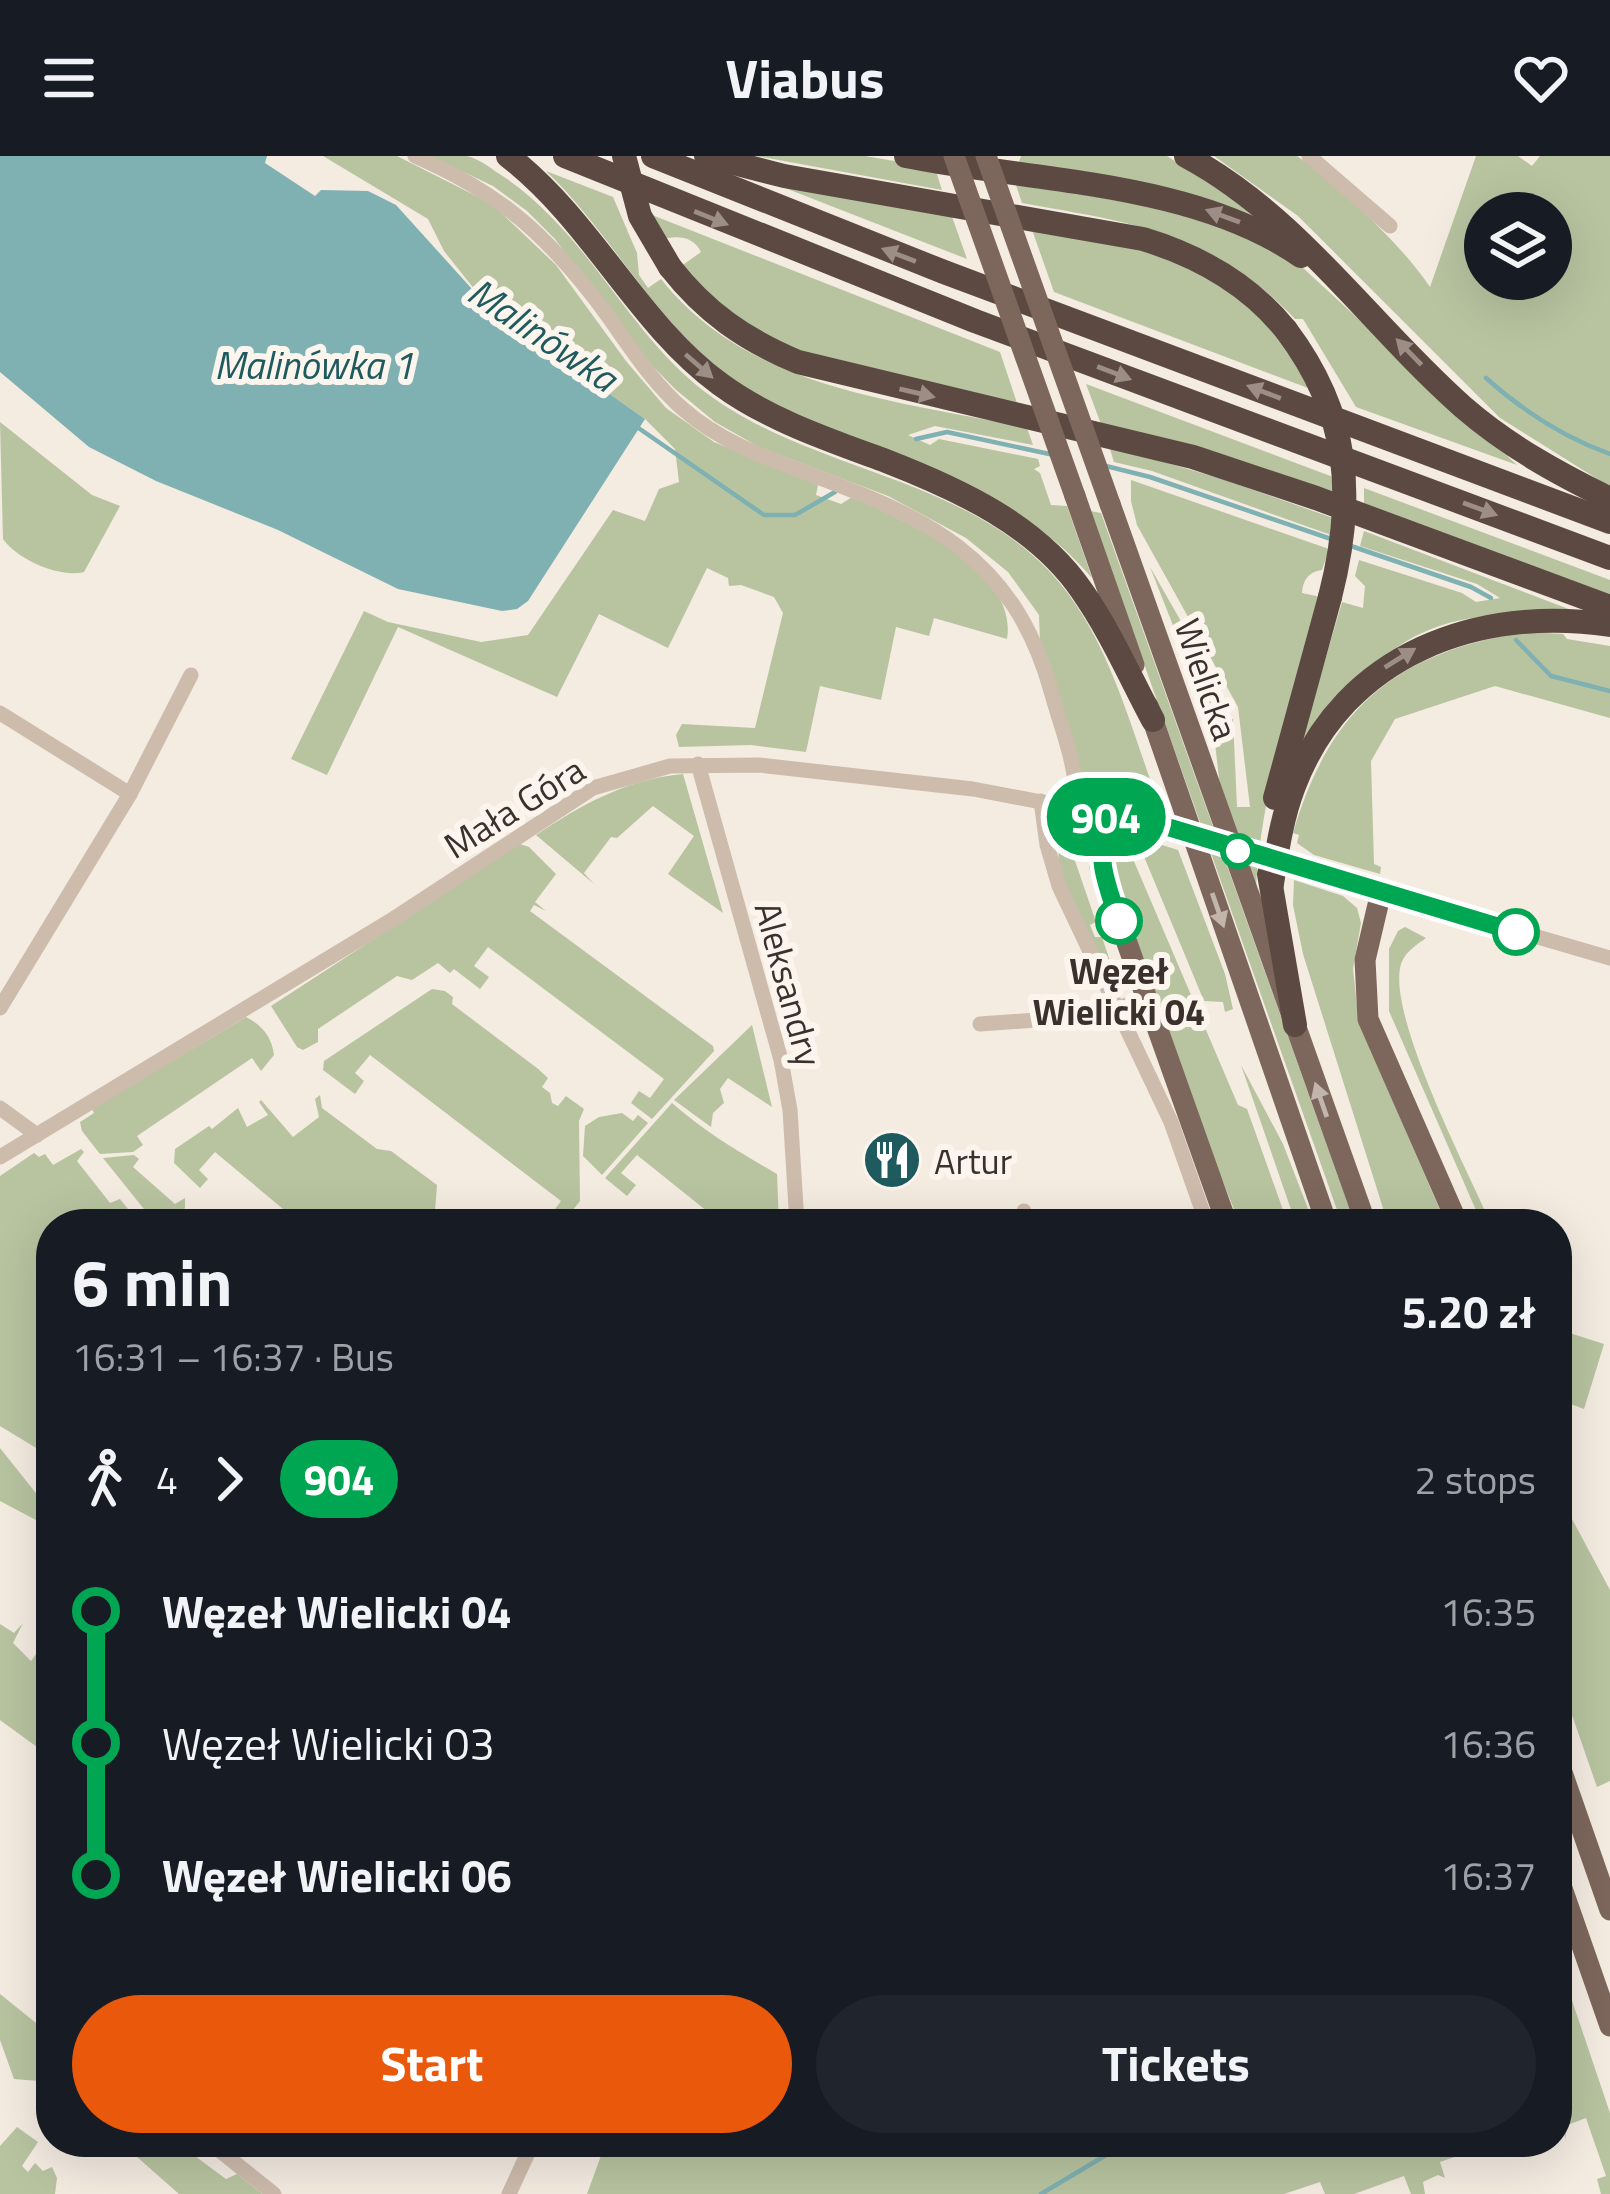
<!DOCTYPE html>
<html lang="en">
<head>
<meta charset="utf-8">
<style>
	:root { --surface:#171b24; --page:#20242c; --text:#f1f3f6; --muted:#9ea1a6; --accent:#ea580c }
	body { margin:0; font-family:"Titillium Web",sans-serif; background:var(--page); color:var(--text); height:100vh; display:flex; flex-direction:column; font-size:45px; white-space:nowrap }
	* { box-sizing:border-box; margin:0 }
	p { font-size:39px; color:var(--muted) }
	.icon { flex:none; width:66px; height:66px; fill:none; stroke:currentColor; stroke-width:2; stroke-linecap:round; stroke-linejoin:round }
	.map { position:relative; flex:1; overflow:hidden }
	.side { position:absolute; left:36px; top:1053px; width:1536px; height:948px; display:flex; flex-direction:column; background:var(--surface); border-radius:48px; box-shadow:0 12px 48px #0002 }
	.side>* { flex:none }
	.badge { padding:0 24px; border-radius:39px; font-size:42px; line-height:78px }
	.fabs { position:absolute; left:1464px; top:36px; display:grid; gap:24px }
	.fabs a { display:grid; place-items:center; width:108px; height:108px; border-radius:50%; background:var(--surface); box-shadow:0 12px 48px #0002; font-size:60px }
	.map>.badge { position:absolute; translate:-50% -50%; box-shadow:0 0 0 6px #fff }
	.legs { display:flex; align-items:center; gap:18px; height:132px; padding:0 36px; font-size:39px }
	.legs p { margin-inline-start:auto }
	.head { display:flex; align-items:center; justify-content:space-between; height:204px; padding:0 36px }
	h1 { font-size:66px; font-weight:700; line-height:90px }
	.button { display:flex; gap:24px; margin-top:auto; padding:24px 36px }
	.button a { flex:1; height:138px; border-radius:72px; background:var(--accent); color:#fff; font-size:48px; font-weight:700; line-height:138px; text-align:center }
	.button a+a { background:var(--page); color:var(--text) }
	ul { padding:0 36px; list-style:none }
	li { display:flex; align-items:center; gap:42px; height:132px; font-size:45px }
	li i { display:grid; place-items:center; width:18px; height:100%; margin:0 15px; background:currentColor }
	li i::after { content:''; width:30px; height:30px; margin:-15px; border:9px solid; border-radius:50%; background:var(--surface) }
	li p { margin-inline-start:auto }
	li:first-child i { background:linear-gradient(#0000 50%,currentColor 0) }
	li:last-child i { background:linear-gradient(currentColor 50%,#0000 0) }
	header { display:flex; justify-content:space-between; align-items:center; height:156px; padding:0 36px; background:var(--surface); font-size:54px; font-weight:700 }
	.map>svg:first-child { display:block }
	.green { fill:#b8c4a0; fill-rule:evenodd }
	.water { fill:#7fb0b2 }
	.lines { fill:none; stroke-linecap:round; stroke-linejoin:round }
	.stream { stroke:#7fb0b2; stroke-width:4.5 }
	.minor-tunnel { stroke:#cfc6bd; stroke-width:15; stroke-dasharray:15 8; stroke-linecap:butt }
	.minor { stroke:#cdbbac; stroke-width:15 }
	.major { stroke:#7d675c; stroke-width:21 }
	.highway { stroke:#5c4a42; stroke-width:24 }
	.major-bridge { stroke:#7d675c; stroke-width:21 }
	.highway-bridge { stroke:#5c4a42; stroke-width:24 }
	.oneway { fill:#9c8e87 }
	.oneway2 { fill:#c2b5ac }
	.line-1-casing { stroke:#fff; stroke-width:27 }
	.line-1 { stroke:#00a651; stroke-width:18 }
	.stop-1-dot { fill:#fff; stroke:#00a651; stroke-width:6 }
	.labels { text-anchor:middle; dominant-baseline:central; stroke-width:12; stroke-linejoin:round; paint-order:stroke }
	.street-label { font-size:36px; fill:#3b302b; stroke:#fbf5ee }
	.stop-label { font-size:36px; font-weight:bold; fill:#3b302b; stroke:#fbf5ee }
	.poi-label { font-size:36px; fill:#3b302b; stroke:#fbf5ee; text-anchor:start }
	.water-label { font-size:39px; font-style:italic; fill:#1f5a5e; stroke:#fbf5ee }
</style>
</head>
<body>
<header><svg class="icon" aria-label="menu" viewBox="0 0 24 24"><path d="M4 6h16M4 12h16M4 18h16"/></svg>Viabus<svg class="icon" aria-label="heart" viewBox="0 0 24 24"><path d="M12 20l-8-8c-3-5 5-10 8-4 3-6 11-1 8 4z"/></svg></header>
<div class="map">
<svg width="1610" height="2038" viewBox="0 0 1610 2038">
	<rect width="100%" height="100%" fill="#f4ebe1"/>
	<g class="green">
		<path d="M323,0H397L492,48L556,109L626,205L666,252L714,286L818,329L816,339L841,348L852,341C904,365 1019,413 1007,483L934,462L929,480L896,471L881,544L820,530L806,596L751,589L679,591L676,579L682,568L755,572L783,457L774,441L741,429L729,430L728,422L707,412L668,492L599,458L557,541L398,471L327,619L291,603L364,455L388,466L481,486L528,479L613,354L645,365L659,333L679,326L675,293L645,263L491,154L444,95L428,63Z"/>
		<path d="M430,0C442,0 455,0 466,0C478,2 489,11 498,17C583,71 621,165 695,228C796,312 944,315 1040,406C1104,466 1127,560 1156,640L1084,629L1040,487L1039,459L1008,416L966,382L888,340L759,291L715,266L675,233L640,197L555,83L527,55L493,30Z"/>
		<polygon points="756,0 865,0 935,12 942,34"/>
		<polygon points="1021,0 1167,0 1276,71 1019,6"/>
		<path d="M1214,0H1297C1337,28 1403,90 1430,131L1476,0H1518L1532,10L1540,0H1610V331L1500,262L1298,60ZM1485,57H1551V123H1485Z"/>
		<path d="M546,15L613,41L637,97L639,119L648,132L661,123C749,234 897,244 1027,272L1033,289L935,270L908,279L930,289L939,283L1038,303L1040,310L1034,313L1040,317L1051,349L1067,350L1092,422C991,306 863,307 743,230C660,177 616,82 546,15Z"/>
		<polygon points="767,25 950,55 967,103"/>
		<path d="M1015,26L1184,57L1233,72L1302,111L1517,309L1356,251L1303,163H1295C1212,76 1134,67 1022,47Z"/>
		<path d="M652,59L1000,196L1018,250L788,193L732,163L680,111L701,96C694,81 679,79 664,83Z"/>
		<path d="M1030,68C1105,83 1200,96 1256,154C1277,176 1294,205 1308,232L1054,136Z"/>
		<polygon points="1086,228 1333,321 1334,341 1101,268"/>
		<path d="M0,266L92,339L120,350L84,416C60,422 18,404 3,383Z"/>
		<polygon points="1109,290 1222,323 1333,362 1331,379 1152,315 1114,306"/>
		<path d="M1131,324L1329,393L1322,414C1308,416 1303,424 1302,437L1321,441C1295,537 1261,632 1256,732L1220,631L1213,569L1233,563L1237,651H1250L1238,551L1137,369L1131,345Z"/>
		<polygon points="1364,332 1610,424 1610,446 1364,352"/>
		<polygon points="1090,355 1101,357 1355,1068 1342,1068"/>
		<path d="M1364,375L1587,460C1519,456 1438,452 1383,503C1354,530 1328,561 1300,590L1342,446L1363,452L1365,430L1355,420L1359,404L1462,437L1476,446L1500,442L1477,428L1360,390Z"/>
		<polygon points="1150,411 1231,553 1210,559 1200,539 1205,537 1201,524 1195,525"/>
		<path d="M1526,476L1563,478L1567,483L1610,490V562L1495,530L1395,563L1371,605L1374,708L1381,711L1380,718L1314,699L1297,687L1299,679L1293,677C1330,551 1397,496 1526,476Z"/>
		<path d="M683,618L723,757L668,718L694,680L653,650L617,682L611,681L584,717L594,728L536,679C581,649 627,623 683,618Z"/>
		<polygon points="1049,662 1062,667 1096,766 1090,769 1095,781 1102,781 1112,811 1108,824 1058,711 1059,688 1049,672"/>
		<polygon points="1146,684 1178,694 1225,818 1233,853 1225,856 1223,846 1204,845 1138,686"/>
		<polygon points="520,688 529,691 556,718 535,746 546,755 534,749 530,755 713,890 714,895 652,963 631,947 639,935 650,942 664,923 488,791 474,810 489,821 480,833 454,813 450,817 438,807 412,824 397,820 318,873 318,886 303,894 297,891 271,850"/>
		<polygon points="1127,689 1238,949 1247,953 1288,1068 1240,1068 1191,946 1113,720 1112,710"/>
		<polygon points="1294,724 1343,740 1357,752 1361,767 1353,813 1359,867 1446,1068 1388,1068 1303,798 1293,749"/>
		<path d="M1405,771L1426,782C1416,789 1405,796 1401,808C1386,858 1468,1015 1491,1068H1482L1389,855V793L1398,775Z"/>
		<polygon points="432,833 445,835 453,841 452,848 537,912 548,922 542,931 550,937 552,947 558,950 566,940 584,953 579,965 580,1045 562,1068 529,1068 537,1057 547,1064 561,1045 370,899 355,917 364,925 355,938 323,914 324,905"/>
		<path d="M246,861C262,869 272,881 274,899L261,915L252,902L137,980L143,989L133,996L100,998L82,975L80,966L94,957L92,953Z"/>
		<polygon points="752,869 772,951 728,922 720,933 724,947 713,957 711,971 674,944"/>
		<polygon points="1241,909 1283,988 1314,1068 1296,1068"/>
		<polygon points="320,939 322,952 377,993 391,995 437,1029 434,1068 301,1068 215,996 199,1014 208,1023 200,1032 174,1007 175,993 209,970 212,973 238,952 247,971 268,959 259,946 261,944 293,981 319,961 315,943"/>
		<path d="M672,947C705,976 739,996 777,1018L779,1068H723L637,999L621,1017L636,1029L627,1040L605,1022Z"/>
		<polygon points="622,957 633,965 638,959 648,967 602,1019 583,1000 585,970 599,961"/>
		<polygon points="81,993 84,996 77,1005 110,1047 120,1043 140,1068 51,1068 51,1301 0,1270 0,1020 34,997 39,1001 45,998 53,1009"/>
		<polygon points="134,999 139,1003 133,1011 175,1048 185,1042 185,1052 176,1064 180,1066 185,1056 198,1068 156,1068 103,1002"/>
		<polygon points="1557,1173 1604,1188 1584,1253 1557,1243"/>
		<polygon points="0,1292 51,1356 51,1372 0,1345"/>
		<polygon points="1557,1335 1610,1434 1610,1625 1597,1631 1557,1516"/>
		<polygon points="23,1467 13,1487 31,1505 39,1494 45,1498 51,1532 48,1599 0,1564 0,1468 14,1477"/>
		<polygon points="1557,1800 1610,1957 1610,2038 1601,2038 1597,2023 1606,2020 1586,1962 1565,1970 1566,1984 1561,1964 1557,1964"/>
		<polygon points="0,1838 51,1879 51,1926 14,1923 0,1884"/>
		<polygon points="17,1971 38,1986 22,2010 28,2016 35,2007 43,2015 52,2011 57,2022 55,2038 0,2038 0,1990"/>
		<polygon points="120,1986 176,1986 226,2023 237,2018 262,2038 179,2038"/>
		<polygon points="606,1986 1498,1986 1440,2006 1445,2022 1438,2019 1423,2026 1425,2038 1411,2038 1404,2020 1354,2038 1325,2038 1320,2026 1284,2038 587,2038"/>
	</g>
	<polygon class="water" points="0,0 267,0 265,7 315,40 321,34 368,35 396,49 491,154 645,263 528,445 517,453 502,455 398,433 278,374 156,325 89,291 0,216"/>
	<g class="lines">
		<g class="stream">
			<path d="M1486,222C1523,255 1563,281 1610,298"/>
			<polyline points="637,271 764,359 795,359 835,336"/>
			<polyline points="916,283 947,276 1054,299"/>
			<polyline points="1106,310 1150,321 1334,384"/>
			<polyline points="1351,390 1471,431 1491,442"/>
			<polyline points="1516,484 1551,520 1610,535"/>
			<polyline points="1557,1854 1563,1852"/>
			<polyline points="1041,2038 1128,1986"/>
		</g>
		<polyline class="minor-tunnel" points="1161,669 1280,706"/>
		<g class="minor">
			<path d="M415,0C494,35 539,71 592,139C622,177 646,221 683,253C718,284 761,300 804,316C926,361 1013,399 1051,535C1061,572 1078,611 1076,650"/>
			<polyline points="1309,0 1390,70"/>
			<polyline points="0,557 130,638"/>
			<polyline points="698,608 781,904 790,954 797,1068"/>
			<polyline points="1041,645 1047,689 1059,730 1171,966 1207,1068"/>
			<polyline points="1294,710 1610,802"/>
			<polyline points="0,852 130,638 191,519"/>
			<polyline points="980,868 1091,860 1147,843"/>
			<polyline points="0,952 37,979"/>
			<polyline points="0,1001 390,765 593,632 670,610 759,609 973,633 1161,669"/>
			<polyline points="1024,1055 1026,1068"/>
			<polyline points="209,1986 274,2038"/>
			<polyline points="509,2038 533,1986"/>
		</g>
		<g class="major">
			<polyline points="1075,340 1134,509"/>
			<polyline points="1110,348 1366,1068"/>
			<polyline points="1148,550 1327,1068"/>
			<polyline points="1107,657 1100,687 1100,711 1227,1068"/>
			<polyline points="1381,736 1365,804 1368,863 1458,1068"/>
			<polyline points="1557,1602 1610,1754"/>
			<polyline points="1557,1718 1610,1870"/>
		</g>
		<g class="highway">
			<path d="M508,0C593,66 636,166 720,228C769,264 829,284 886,305C958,333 1037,369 1082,435C1110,475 1130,521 1153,564"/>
			<polyline points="565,0 975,165 1610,402"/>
			<polyline points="653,0 944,116 1610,366"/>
			<path d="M706,0L784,20L1143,83C1199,100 1249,128 1286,174"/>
			<path d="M906,0C1034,26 1192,25 1301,100"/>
			<path d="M1186,0C1299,61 1368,167 1463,251C1508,290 1557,317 1610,343"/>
			<path d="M670,111C705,156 745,184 798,206L1193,301L1316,342L1610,451"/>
			<polyline points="1275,642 1330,441"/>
			<polyline points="1269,718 1295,869"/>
			<path d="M1272,728C1277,695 1282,661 1294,630C1344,498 1479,449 1610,469"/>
		</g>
		<g class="major-bridge">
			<polyline points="954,0 1075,340"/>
			<polyline points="986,0 1110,348"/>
		</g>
		<g class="highway-bridge">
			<polyline points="624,0 640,60 670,111"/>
			<path d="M1286,174C1350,259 1356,340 1330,441"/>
		</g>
	</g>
	<defs><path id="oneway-solid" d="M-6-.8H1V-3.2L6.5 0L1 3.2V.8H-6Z" transform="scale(3)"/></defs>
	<g class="oneway">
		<use href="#oneway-solid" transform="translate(1223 60) rotate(-160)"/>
		<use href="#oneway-solid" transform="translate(711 62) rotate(22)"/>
		<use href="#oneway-solid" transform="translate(899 99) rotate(-159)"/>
		<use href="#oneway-solid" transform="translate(1409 196) rotate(-134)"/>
		<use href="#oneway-solid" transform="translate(699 210) rotate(41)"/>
		<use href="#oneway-solid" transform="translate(1114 217) rotate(21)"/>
		<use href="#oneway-solid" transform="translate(1264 236) rotate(-159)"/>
		<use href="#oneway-solid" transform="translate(917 237) rotate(13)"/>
		<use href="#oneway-solid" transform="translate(1480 353) rotate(20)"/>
		<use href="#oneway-solid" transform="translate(1400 502) rotate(-32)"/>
	</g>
	<g class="oneway2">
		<use href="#oneway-solid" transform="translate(1218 754) rotate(71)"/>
		<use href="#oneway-solid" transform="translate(1321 944) rotate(-109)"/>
	</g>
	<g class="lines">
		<defs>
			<path id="line-1" d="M1119,765C1104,722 1096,702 1107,657L1161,669L1516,776"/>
		</defs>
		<use href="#line-1" class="line-1-casing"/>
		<use href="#line-1" class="line-1"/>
	</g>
	<defs>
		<symbol id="restaurant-disc" viewBox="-11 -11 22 22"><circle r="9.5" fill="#1f5a5e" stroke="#fbf5ee"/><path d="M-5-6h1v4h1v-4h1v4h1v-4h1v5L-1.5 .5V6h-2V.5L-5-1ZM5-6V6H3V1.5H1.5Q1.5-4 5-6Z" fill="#fff"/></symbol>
	</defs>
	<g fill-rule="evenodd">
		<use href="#restaurant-disc" x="859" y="971" width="66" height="66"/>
	</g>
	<g class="stop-1-dot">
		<circle cx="1238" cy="695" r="15"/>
		<circle cx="1119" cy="765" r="21"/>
		<circle cx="1516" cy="776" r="21"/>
	</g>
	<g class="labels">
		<g class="street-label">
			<text transform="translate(1207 523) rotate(71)">Wielicka</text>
			<text transform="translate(514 651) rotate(-32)">Mała Góra</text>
			<text transform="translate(789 828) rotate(75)">Aleksandry</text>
		</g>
		<g class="stop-label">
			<text x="1119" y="814">Węzeł<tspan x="1119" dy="41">Wielicki 04</tspan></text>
		</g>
		<g class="poi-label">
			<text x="934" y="1004">Artur</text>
		</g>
		<g class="water-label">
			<text transform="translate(543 178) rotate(34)">Malinówka</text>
			<text x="314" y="208">Malinówka 1</text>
		</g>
	</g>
</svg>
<div class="fabs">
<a><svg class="icon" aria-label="layers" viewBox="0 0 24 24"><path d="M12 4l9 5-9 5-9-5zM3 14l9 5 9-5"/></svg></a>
</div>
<b class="badge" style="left:1106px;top:661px;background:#00a651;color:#fff">904</b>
<section class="side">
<div class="head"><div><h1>6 min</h1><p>16:31 – 16:37 · Bus</p></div><b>5.20 zł</b></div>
<div class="legs"><svg class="icon" aria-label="walk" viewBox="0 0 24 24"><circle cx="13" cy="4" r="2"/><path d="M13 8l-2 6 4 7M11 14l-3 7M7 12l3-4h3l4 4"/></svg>4<svg class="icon" aria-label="forward" viewBox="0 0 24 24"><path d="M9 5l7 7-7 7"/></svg><b class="badge" style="background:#00a651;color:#fff">904</b><p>2 stops</p></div>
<ul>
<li><i style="color:#00a651"></i><b>Węzeł Wielicki 04</b><p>16:35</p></li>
<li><i style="color:#00a651"></i><span>Węzeł Wielicki 03</span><p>16:36</p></li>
<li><i style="color:#00a651"></i><b>Węzeł Wielicki 06</b><p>16:37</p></li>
</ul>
<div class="button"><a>Start</a><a>Tickets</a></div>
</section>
</div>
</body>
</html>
